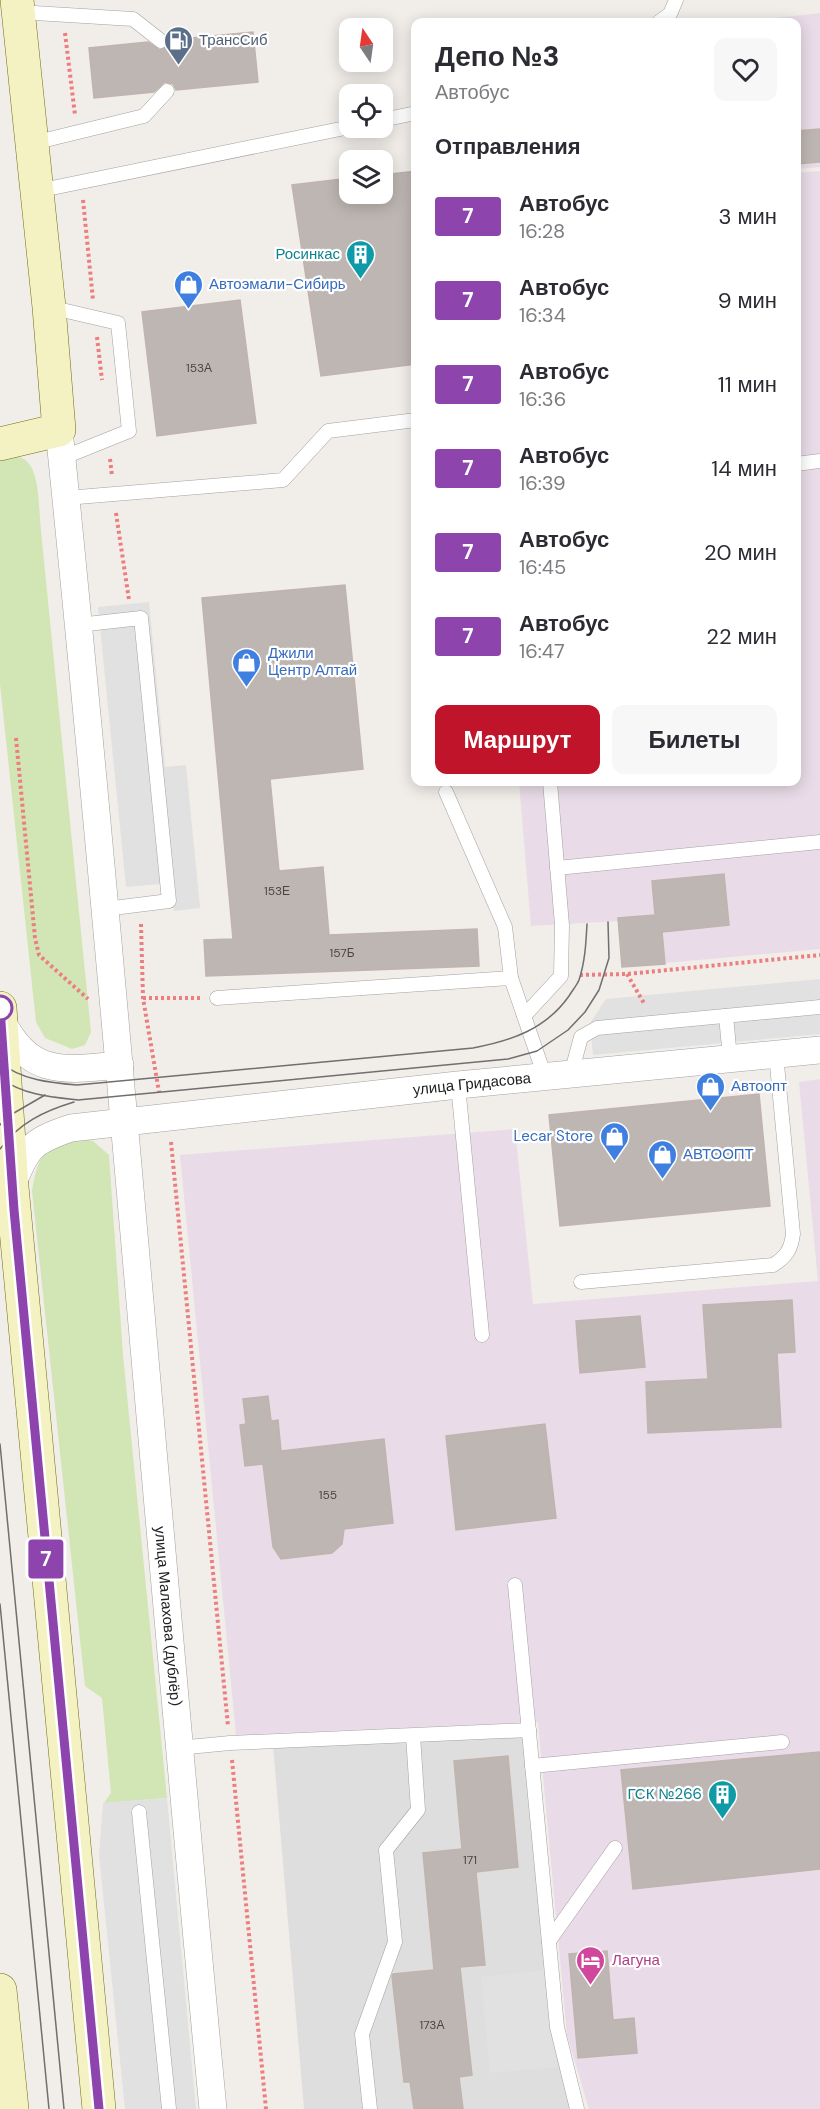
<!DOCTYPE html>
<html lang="ru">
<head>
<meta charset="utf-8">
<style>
	:root { --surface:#fff; --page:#f7f7f7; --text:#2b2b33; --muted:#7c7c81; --accent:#bf1429 }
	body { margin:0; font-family:"DM Sans",sans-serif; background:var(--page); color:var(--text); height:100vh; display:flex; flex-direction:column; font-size:22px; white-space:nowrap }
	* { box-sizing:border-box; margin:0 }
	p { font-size:20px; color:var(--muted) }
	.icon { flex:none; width:33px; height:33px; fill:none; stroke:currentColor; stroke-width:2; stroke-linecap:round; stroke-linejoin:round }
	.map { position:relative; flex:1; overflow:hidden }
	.side { position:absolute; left:411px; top:18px; width:390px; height:768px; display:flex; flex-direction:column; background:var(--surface); border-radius:12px; box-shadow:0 3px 15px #0003 }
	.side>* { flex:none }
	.badge { padding:0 12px; border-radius:4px; font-size:21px; line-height:39px }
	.needle { width:39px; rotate:347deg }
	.controls { position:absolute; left:339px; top:18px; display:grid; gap:12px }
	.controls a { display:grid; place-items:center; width:54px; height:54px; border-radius:12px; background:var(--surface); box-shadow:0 3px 15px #0003; font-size:30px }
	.map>.badge { position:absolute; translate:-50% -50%; box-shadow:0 0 0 3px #fff }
	h2 { padding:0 24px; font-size:22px; line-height:54px }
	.round { display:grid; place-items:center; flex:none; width:63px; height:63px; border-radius:12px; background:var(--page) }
	.summary { display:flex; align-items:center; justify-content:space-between; height:102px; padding:0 24px }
	h1 { font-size:28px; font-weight:800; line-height:45px }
	.cta { display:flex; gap:12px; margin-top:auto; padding:12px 24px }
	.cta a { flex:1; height:69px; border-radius:12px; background:var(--accent); color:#fff; font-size:24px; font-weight:800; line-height:69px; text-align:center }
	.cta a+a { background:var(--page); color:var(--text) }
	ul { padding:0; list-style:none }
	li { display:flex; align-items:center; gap:18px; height:84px; padding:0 24px }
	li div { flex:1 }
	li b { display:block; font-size:22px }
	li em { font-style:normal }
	li .badge { min-width:66px; font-weight:700; text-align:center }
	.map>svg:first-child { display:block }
	.residential { fill:#dfdedf }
	.industrial { fill:#e9dce8 }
	.grass { fill:#d2e5b5 }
	.parking { fill:#e1e1e1 }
	.building { fill:#beb6b2; stroke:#c1b3ad; stroke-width:1.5 }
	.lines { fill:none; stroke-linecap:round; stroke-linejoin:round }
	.service-casing { stroke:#a2a2a2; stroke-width:15 }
	.minor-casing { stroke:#a2a2a2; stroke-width:28 }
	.secondary-casing { stroke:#706f10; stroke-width:34 }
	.path { stroke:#ed7e80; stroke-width:4; stroke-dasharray:3 3; stroke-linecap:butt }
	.service { stroke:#fff; stroke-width:14 }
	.minor { stroke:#fff; stroke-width:27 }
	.secondary { stroke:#f4f1c3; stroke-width:33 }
	.tram { stroke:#6f6f6f; stroke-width:1.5 }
	.line-casing { stroke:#fff; stroke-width:14 }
	.line { stroke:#8e44ad; stroke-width:9 }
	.stop-dot { fill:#fff; stroke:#8e44ad; stroke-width:3 }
	.labels { text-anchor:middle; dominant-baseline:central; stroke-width:4.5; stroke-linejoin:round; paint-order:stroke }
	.number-label { font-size:12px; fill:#484645 }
	.service-label { font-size:15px; fill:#4e5e75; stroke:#fff; text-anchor:start }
	.culture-label { font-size:15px; fill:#0d838f; stroke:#fff; text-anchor:end }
	.shop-label { font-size:15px; fill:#366cbe; stroke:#fff; text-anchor:start }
	.street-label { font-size:15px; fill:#212121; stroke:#fff }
	.hotel-label { font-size:15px; fill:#b23c85; stroke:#fff; text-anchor:start }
</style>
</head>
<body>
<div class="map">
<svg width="820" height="2109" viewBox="0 0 820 2109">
	<rect width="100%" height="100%" fill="#f1ede9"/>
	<polygon class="residential" points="526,1736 571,2109 304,2109 273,1746"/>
	<g class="industrial">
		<polygon points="820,13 820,167 797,169 796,22 741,22"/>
		<polygon points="820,171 820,949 622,967 618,921 531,926 519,782 796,782 796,173"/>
		<polygon points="820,1079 820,2109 589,2109 567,2035 538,1722 236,1735 180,1155 515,1129 533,1304 818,1281 799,1082"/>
	</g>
	<g class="grass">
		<path d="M12,455C19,457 25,458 29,464C40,477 39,514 41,531L91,1032L85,1045L72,1049L45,1038L36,1022L0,684V457Z"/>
		<path d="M81,1138L93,1141L109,1155L123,1355L167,1798L104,1803L111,1793L102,1698L85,1686L32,1191C39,1152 43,1148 81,1138Z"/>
	</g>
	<g class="parking">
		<polygon points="149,602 165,767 186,765 200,908 174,911 171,883 126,887 98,607"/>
		<polygon points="820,979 820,1034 593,1055 590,1023 606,999"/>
		<polygon points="167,1798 196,2109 125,2109 99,1855 103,1803"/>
		<polygon points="548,1970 557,2067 490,2073 481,1977"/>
	</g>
	<g class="building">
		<polygon points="253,32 258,82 176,90 173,84 165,82 154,92 94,98 89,48 148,42 160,50 168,47 170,40"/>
		<polygon points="820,129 820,162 796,164 796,131"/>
		<polygon points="416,171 416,364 321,376 292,185 350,178 350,194 382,194 382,175"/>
		<polygon points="240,300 256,423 157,436 142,312"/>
		<polygon points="345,585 363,769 270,779 279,871 323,867 329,935 477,929 479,966 206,976 204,940 233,939 202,598"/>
		<polygon points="724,874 729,925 662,932 665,964 622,967 618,918 655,915 652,881"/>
		<polygon points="759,1094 770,1206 560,1226 549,1115"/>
		<polygon points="792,1300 795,1352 777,1353 781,1427 648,1433 646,1382 708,1379 703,1305"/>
		<polygon points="640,1316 645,1367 580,1373 576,1321"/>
		<polygon points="268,1396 271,1421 278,1420 281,1451 384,1439 393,1523 344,1529 342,1544 332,1553 281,1559 273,1547 263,1464 245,1466 240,1425 246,1424 243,1399"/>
		<polygon points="545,1424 556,1518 456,1530 446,1436"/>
		<polygon points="820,1752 820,1869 633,1889 621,1770"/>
		<polygon points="508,1756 518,1867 476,1872 485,1965 460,1967 472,2075 459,2077 463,2109 414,2109 410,2082 404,2082 392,1976 393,1974 434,1970 423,1853 462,1849 454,1761"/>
		<polygon points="607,1951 613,2020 634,2018 637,2053 578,2058 569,1954"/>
	</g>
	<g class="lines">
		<defs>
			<g id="service">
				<polyline points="18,12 133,19 161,41"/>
				<polyline points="659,22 670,14 676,0"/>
				<polyline points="382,120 416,113"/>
				<polyline points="33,143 144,116 167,91"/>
				<polyline points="37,191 350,127"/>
				<polyline points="49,307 118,323 129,431 62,458"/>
				<polyline points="796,464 820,461"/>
				<polyline points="66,498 283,480 328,431 416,420"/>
				<polyline points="78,625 141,618 169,901 105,909"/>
				<polyline points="446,792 505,927 511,978"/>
				<polyline points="557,868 820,842"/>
				<polyline points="217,998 511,978 545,1077"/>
				<polyline points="524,1016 561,976 562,925 550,782"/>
				<polyline points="726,1016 730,1058"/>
				<polyline points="571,1074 581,1037 597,1028 820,1007"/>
				<polyline points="458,1085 482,1335"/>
				<path d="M581,1282L773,1265C786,1257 791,1250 793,1234L776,1054"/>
				<polyline points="515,1585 557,2027 577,2109"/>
				<polyline points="178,1748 230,1743 529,1730"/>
				<polyline points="532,1766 782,1742"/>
				<polyline points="139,1812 169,2109"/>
				<polyline points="549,1941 615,1848"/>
				<polyline points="370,2109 362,2034 395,1942 386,1850 418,1810 413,1736"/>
			</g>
			<g id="minor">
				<path id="s1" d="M59,430C116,989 159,1549 213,2109"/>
				<path d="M1,1019C29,1078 65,1070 120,1065"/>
				<path id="s2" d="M12,1185C27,1147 32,1141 71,1128L458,1085L820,1050"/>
			</g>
			<g id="secondary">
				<polyline points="0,444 59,430 49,307 17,0"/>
				<polyline points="0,1008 12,1187 99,2109"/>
				<polyline points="0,1990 12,2109"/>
			</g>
		</defs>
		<use href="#service" class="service-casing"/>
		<use href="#minor" class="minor-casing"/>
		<use href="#secondary" class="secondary-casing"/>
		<g class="path">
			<polyline points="65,33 75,115"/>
			<polyline points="83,200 93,300"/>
			<polyline points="97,337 102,380"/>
			<polyline points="110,459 112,476"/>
			<polyline points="116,513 129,600"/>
			<polyline points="16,738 35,938 39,955 88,999"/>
			<polyline points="141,924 143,998 159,1092"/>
			<polyline points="627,974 645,1005"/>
			<polyline points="580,975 627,974 820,955"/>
			<polyline points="143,998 200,998"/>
			<polyline points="171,1142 228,1726"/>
			<polyline points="232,1760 266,2109"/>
		</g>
		<use href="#service" class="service"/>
		<use href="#minor" class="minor"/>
		<use href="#secondary" class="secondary"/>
		<g class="tram">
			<path d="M0,1062C20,1080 52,1083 77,1085L473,1048C511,1041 546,1029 569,996C572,991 577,985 579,980C585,962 586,943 587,924"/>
			<path d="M0,1078C24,1095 50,1097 78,1100L508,1059L537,1051L568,1030L585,1012L599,990L609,958L608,922"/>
			<polyline points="0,1125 7,1117 45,1095"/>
			<path d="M0,1149C19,1123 44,1111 74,1102"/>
			<polyline points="0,1444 64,2109"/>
			<polyline points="0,1604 49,2109"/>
		</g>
	</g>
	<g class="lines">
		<defs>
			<polyline id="line" points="0,1008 14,1210 99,2109"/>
		</defs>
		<use href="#line" class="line-casing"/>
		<use href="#line" class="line"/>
	</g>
	<defs>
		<symbol id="fuel-pin" viewBox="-11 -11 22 30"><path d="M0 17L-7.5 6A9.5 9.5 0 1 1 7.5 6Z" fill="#5c6f8a" stroke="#fff"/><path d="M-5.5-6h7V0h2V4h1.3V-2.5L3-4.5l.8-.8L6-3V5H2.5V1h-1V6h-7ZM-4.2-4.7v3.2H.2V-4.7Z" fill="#fff"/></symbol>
		<symbol id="building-pin" viewBox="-11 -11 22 30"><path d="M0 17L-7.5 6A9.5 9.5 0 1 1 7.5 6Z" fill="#0f9aa8" stroke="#fff"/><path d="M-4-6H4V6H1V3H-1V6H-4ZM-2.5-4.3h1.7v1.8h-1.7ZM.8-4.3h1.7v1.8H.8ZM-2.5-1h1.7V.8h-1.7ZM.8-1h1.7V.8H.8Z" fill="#fff"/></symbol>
		<symbol id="shop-pin" viewBox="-11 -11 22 30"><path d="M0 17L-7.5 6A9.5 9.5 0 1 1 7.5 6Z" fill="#3f7fe0" stroke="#fff"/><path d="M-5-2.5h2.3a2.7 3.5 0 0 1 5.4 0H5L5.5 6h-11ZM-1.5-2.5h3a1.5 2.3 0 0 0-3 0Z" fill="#fff"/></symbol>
		<symbol id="hotel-pin" viewBox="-11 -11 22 30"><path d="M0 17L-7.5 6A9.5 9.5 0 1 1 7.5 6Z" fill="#d1479c" stroke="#fff"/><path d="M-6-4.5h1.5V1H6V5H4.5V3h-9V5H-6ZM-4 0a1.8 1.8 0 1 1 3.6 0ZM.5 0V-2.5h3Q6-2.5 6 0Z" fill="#fff"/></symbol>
	</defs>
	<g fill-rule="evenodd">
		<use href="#fuel-pin" x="162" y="24" width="33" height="45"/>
		<use href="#building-pin" x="344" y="238" width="33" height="45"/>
		<use href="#shop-pin" x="172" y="268" width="33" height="45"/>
		<use href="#shop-pin" x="230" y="646" width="33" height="45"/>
		<use href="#shop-pin" x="694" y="1070" width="33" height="45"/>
		<use href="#shop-pin" x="598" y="1120" width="33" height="45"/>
		<use href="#shop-pin" x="646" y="1138" width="33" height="45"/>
		<use href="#building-pin" x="706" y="1778" width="33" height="45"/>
		<use href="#hotel-pin" x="574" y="1944" width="33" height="45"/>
	</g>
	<circle class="stop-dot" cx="0" cy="1008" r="12"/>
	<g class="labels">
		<g class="number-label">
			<text x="199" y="368">153А</text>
			<text x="277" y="891">153Е</text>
			<text x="342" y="953">157Б</text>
			<text x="328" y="1495">155</text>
			<text x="470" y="1860">171</text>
			<text x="432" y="2025">173А</text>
		</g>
		<g class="service-label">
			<text x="199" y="40">ТрансСиб</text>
		</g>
		<g class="culture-label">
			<text x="340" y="254">Росинкас</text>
			<text x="702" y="1794">ГСК №266</text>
		</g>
		<g class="shop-label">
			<text x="209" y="284">Автоэмали-Сибирь</text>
			<text x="268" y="653">Джили<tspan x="268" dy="17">Центр Алтай</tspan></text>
			<text x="731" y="1086">Автоопт</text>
			<text x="593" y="1136" text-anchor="end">Lecar Store</text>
			<text x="683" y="1154">АВТООПТ</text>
		</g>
		<g class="street-label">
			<text stroke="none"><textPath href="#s2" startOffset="490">улица Гридасова</textPath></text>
			<text stroke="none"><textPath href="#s1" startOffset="1191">улица Малахова (дублёр)</textPath></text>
		</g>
		<g class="hotel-label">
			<text x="612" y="1960">Лагуна</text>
		</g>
	</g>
</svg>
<div class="controls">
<a><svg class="needle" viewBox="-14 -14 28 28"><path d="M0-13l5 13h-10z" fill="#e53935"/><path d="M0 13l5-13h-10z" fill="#7c7c81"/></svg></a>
<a><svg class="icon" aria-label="locate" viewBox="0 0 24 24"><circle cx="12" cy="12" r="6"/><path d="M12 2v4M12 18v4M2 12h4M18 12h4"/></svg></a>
<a><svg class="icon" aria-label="layers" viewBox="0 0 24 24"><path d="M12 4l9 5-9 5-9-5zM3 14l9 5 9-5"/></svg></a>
</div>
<b class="badge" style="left:46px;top:1559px;background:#8e44ad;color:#fff">7</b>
<section class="side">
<div class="summary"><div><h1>Депо №3</h1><p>Автобус</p></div><a class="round"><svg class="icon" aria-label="heart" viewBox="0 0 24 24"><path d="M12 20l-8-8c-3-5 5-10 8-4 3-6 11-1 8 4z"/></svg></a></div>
<h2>Отправления</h2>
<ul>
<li><span class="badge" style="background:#8e44ad;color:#fff">7</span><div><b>Автобус</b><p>16:28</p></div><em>3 мин</em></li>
<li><span class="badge" style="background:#8e44ad;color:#fff">7</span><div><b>Автобус</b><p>16:34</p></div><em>9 мин</em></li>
<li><span class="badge" style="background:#8e44ad;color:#fff">7</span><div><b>Автобус</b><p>16:36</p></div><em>11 мин</em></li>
<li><span class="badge" style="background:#8e44ad;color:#fff">7</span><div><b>Автобус</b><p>16:39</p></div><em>14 мин</em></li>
<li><span class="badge" style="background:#8e44ad;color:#fff">7</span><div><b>Автобус</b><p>16:45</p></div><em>20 мин</em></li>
<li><span class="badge" style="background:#8e44ad;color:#fff">7</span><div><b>Автобус</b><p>16:47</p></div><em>22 мин</em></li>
</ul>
<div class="cta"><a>Маршрут</a><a>Билеты</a></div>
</section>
</div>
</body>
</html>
